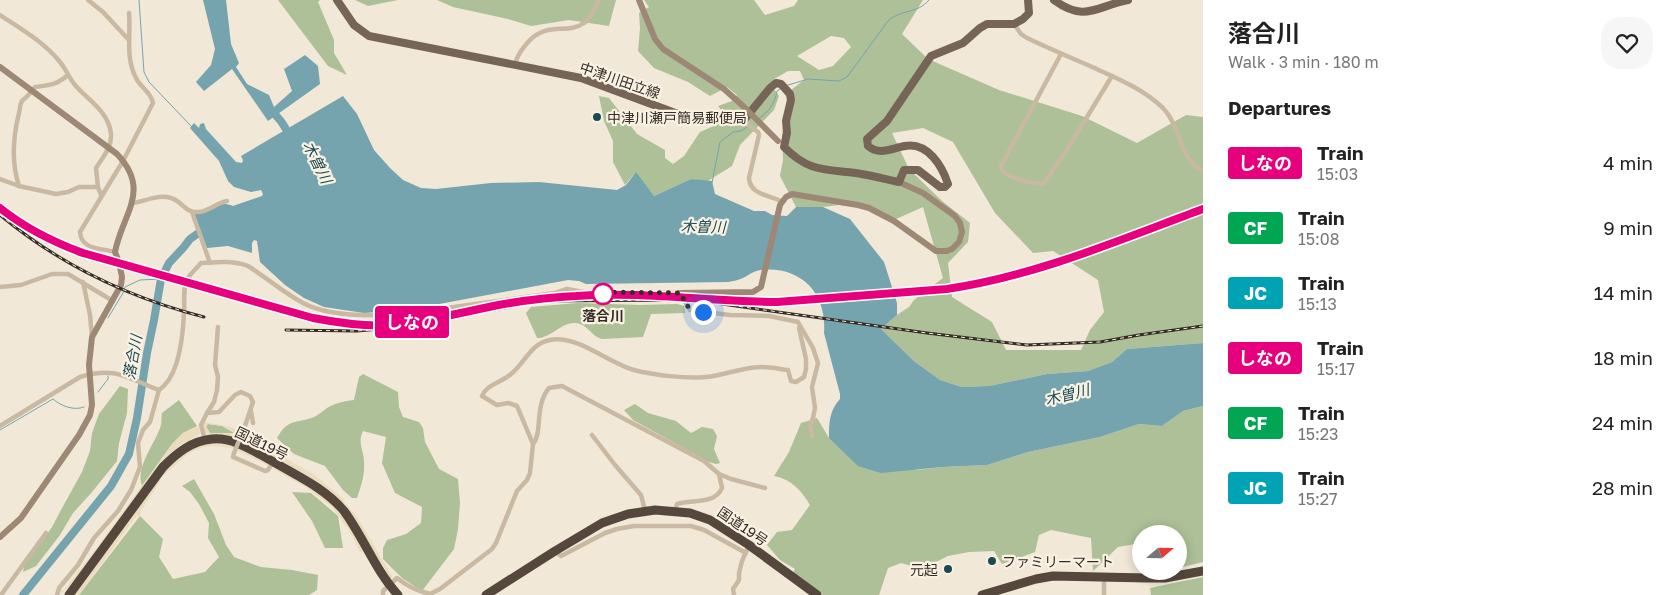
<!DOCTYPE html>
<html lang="en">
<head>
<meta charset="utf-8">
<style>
	:root { --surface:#fff; --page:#f6f6f6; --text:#222; --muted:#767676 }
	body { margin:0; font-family:"Golos Text","Noto Sans JP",sans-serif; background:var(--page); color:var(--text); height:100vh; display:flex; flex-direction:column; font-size:19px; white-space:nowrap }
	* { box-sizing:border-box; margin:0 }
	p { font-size:16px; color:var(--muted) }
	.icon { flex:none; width:28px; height:28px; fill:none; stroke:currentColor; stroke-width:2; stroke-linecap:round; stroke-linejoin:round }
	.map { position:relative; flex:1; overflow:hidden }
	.panel { display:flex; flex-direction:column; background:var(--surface); width:475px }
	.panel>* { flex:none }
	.badge { padding:0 10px; border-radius:4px; font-size:18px; line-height:32px }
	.needle { width:32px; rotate:70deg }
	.buttons { position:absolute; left:1132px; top:525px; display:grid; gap:10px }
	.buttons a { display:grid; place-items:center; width:55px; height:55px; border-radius:50%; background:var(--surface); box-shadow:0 2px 12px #0003; font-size:25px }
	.you { position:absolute; width:25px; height:25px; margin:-12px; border:4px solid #fff; border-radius:50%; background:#1a73e8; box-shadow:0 0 0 8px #1a73e833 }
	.map>.badge { position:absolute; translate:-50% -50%; box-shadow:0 0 0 2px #fff }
	h2 { padding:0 25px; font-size:19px; line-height:45px }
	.round { display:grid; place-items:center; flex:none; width:52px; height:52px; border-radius:20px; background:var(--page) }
	.overview { display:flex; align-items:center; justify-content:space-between; height:85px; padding:0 25px }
	h1 { font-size:24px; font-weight:700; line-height:38px }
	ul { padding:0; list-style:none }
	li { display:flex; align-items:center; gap:15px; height:65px; padding:0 25px }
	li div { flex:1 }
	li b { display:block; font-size:19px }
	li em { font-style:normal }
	li .badge { min-width:55px; font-weight:700; text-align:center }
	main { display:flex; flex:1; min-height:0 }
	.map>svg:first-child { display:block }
	.green { fill:#adc097; fill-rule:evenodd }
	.plaza { fill:#eadcbd; fill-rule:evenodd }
	.water { fill:#75a4ae }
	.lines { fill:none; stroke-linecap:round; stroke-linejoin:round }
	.stream { stroke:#75a4ae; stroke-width:1 }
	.river { stroke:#75a4ae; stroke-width:8 }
	.street { stroke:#c9b9a3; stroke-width:4.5 }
	.secondary { stroke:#9c8874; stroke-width:6 }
	.primary { stroke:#766556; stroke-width:8 }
	.highway { stroke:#55473c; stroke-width:9 }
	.rail-casing { stroke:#342c25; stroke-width:3 }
	.rail { stroke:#f9f2e3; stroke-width:1; stroke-dasharray:4; stroke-linecap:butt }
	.street-bridge { stroke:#c9b9a3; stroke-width:4.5 }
	.secondary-bridge { stroke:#9c8874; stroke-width:6 }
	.line-casing { stroke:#fff; stroke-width:11 }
	.line { stroke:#e6007e; stroke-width:8 }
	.walk { stroke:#342c25; stroke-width:5; stroke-dasharray:0 9 }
	.poi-dot { fill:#1a4a55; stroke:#f9f2e3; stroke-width:2 }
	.stop-dot { fill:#fff; stroke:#e6007e; stroke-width:2.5 }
	.labels { text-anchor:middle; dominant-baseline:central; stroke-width:4.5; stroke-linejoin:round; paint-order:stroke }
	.street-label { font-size:14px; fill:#342c25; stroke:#f9f2e3 }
	.poi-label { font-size:14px; fill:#342c25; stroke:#f9f2e3; text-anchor:start }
	.stop-label { font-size:14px; font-weight:bold; fill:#342c25; stroke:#f9f2e3 }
	.water-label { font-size:15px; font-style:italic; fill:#1a4a55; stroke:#f9f2e3 }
</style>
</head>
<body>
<main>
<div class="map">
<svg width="1203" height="595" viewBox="0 0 1203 595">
	<rect width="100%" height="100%" fill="#f1e8d7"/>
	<g class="green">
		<polygon points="278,0 320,0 318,2 334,40 334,53 347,75 328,66"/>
		<polygon points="355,0 398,0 368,6"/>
		<polygon points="437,0 616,0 609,26 569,20 531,26 508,19 453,7"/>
		<path d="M644,0H754L765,15L794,6L798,0H923L902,34L928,59L999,90L1082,116L1137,143L1186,115L1203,117V343L1127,349L1112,362L1088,371L1047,374L989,386L962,387L940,380L914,361L881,329L897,315L909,307L914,300L943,278L923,207L896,219L863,208L839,205L823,207H796L780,176L783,160L782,135L791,90L804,80L800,71H788L774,79V89L779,96L774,110L740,145L732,166L706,182L691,179L654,196L635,173L625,185L613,162V141L604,121L599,96L609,98L637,134L665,150V158L673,164L684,156L700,132L723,122L725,115L718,106L732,101L737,95L727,87L710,96L688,82L654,68L638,51L640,28L639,13L649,7ZM831,36L844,38L851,47L833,66L819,70L797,56ZM923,128L953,142L995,213L1033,253L1053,251L1098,280L1104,312L1090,330L1081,350H1006L992,322L952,297L948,263L968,242L970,223L942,201L909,169L892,133Z"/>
		<path d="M578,303L640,305L677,304L684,306L685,313L651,314L643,337L602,339C591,336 588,324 575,323C562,322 551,338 537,338L526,313L531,307Z"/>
		<path d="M363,374L398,392L399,407L403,417L419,422L423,428L425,442L439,469L458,479L460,503L458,529L454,549L422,591L402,578L383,559V548L387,540L406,534L421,523L422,507L395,493L382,463L386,437L363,431C357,444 364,449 364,462C365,475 361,486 357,498H352L343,490L325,466L294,454L277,438C289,417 297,424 314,417C318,415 323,411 327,408C336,403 344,401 354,400L359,377Z"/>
		<polygon points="120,386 128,389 127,413 119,443 117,461 92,492 73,513 60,535 36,566 23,572 24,566 52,527 61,510 82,472 90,451 92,433 99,414"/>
		<path d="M179,400L197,426L183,433L172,444L142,486C135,466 156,443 161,425C162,421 161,416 162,413Z"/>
		<polygon points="635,404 648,413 676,421 691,433 702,427 713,429 717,436 714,449 720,463 716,464 709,462 633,420 624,410"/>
		<path d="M1203,406V562L1179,568V534H1141V543L1118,547L1093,571L1091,538L1051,530L1039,535L1035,552L1002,564L994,551L969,552L948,556L922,569L901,563L888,568L879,595H823L792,575L795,569L780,560L767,545L777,532L792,530L810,505C801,490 791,479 774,476L789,452L801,423L817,418L829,438L917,470L943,467L987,465L1028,452L1100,437L1139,424L1162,426L1183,411Z"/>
		<polygon points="208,424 222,426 235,433 210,433 206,427"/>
		<polygon points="194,479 214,514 226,545 234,557 261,567 292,570 318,575 317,590 309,595 79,595 140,516 163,539 159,557 173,579 205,572 219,557 208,538 209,523 199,504 190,492 182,486"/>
		<polygon points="292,492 311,493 338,516 343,548 325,548 312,521"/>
		<polygon points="1203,577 1203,595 1151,595 1150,588"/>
	</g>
	<g class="plaza">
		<path d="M205,422L231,427L313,474L345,500L343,501L356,515L393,578H390L383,565L377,559L321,485L242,437L207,436L205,432L203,424ZM208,424L222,426L234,433H210L206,427Z"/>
		<polygon points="198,426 200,432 199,435 180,445 163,461 72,583 61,594 61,590 63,591 91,556 172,444 183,433"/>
		<polygon points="215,443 233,445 269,464 269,466 232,448 214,446 203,447 189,453 164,475 163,473 178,457 197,446"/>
		<polygon points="272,468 276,468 318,492 333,505 351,528 362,548 362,551 360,552 349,530 331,506 307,488"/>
		<polygon points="160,479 161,480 140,512 141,513 139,517 137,515 79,595 75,595 158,480"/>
	</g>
	<g class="water">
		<polygon points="203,0 226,0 231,44 239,63 236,67 247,84 269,95 274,107 292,91 284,69 305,55 318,66 320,84 268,121 232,69 204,91 196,82 211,65 215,49"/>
		<path d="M343,96L357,114L374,150L390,168L403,180L421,188L436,189L491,183L539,182L617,190L626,185L636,172L654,196L691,179L712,181L715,194L754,211H765L772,215L787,216L796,207H823L850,219L884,262L897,303V315L881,329L914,361L940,380L962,387L989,386L1047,374L1088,371L1112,362L1127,349L1203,343V406L1183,411L1162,426L1139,424L1100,437L1028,452L987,465L943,467L881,473L858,466L829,438C829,423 829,411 840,399V394L824,333C827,293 801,266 761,270C753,271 749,275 743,278C739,280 733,281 728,282L586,284L579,281L568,280L407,310L364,313L324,307L304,298L285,285L260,262L257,241L254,240L252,243V253L228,246L207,248L194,214C207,209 219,200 233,206L262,196L263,194L261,190L251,192L234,187L228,181L219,161L190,128L194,123L199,128L200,124L204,123L206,129L236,162L242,163L243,160L241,156Z"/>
	</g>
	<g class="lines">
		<g class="stream">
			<polyline points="139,0 144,72 149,82 192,127"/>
			<path d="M785,86L808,79L839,81L847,77L888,21C903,8 916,15 929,0"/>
			<path d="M758,119C769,112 775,103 777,91L780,89"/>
			<polyline points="712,183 720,142 733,132 741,131 747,127"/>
			<polyline points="108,318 123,293 125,287 140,280 161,279"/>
			<polyline points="98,392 108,379 108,376"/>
			<path d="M0,430L53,399C61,406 74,411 84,407"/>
		</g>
		<g class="river">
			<path d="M268,109C279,116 284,125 290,137"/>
			<polyline points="23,595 111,486 129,454 137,418 147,353 154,320 161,279 169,263 183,248 190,239 200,232 206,231"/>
		</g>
		<g class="street">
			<polyline points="88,0 103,12 128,39"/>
			<path d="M0,15C21,29 44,42 60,62C66,69 69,78 75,85C88,100 109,112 111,134C112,147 103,157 96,168L98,187L101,195"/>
			<path d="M1014,24L1021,34L1027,38C1048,48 1069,57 1090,66C1116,78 1142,88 1163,108C1181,126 1179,160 1203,171"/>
			<path d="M1061,54L1001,166L1003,172C1015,179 1029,184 1044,183L1068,148L1112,76"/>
			<path d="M515,64C518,54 522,49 529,41C548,21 567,35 584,23C591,19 595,7 599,0"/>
			<path d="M743,121L758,132L759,135L749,178C750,195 769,195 781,201"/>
			<polyline points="0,179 19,186 56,194 68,192 79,187 98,187"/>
			<path d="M19,186C11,162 13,137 19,113C20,109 20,104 22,101C27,96 31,94 35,87C51,85 56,85 68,75"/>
			<path d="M133,203C146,201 158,194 171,198C182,201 185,213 198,212C208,212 216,203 227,201"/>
			<polyline points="192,212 210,263"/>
			<path d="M115,252C101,248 81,250 80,232L123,161L153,103C151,92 140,87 136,78C125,57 131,35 129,13"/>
			<polyline points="83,282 90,315 92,337"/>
			<polyline points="0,287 21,285 52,274 68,274 113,301"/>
			<polyline points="251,411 253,423"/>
			<polyline points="207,413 214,402 217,390 218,377 215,365 218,327"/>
			<path d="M0,426L80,377C115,366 127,378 159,390C179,377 183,335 184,313C185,302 182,288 188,278C191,273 197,268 201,263C217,262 233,260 248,266C267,278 284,293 303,303C329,317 375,316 403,314L555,293L567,289L583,292L680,293L690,310L730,315L769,316L798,322L813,348L818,363L812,387L815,408L813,418L810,425L812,436"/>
			<polyline points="592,435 615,465 641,495 645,510"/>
			<polyline points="205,440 201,425 207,413 219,412 235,395 241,392 250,396 253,402 245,426"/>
			<path d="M533,444C543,432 534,406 549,388L562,386L704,461L719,474L722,488C715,505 691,499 677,504L675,511"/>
			<polyline points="234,453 233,457 265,471 268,470 273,462"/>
			<polyline points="719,474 731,479 765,488"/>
			<polyline points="555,551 561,556 605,533 617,529 634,526 691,526 704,530 746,553"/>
			<polyline points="1104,577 1104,595"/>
			<polyline points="1,595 46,533"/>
			<polyline points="57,595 59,588 78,565 94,538 118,511 131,490 140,467 138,443 143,430 150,422 159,390"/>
			<path d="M383,595V591L397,578C407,586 417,591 430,594L440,589L492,549L496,543L517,491L527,480L530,473L533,444L517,406L508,403L497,405L482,396C487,384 501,383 511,374C524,364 531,343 550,340C576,334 608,363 634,370C654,375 685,379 706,377C725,375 743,367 762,367C771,367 780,369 788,370L791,381L796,382L804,377L806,369V359L799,328"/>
			<polyline points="734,595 733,589 739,580 739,573 742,561 749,545"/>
		</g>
		<g class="secondary">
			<polyline points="639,0 655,39 663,49 724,89 743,106"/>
			<path d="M0,67L117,154C152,191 122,214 115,252L119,262L122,277L121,285L92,337L89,365L92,405L90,415L79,435L21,518L0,537"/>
			<polyline points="680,293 753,292 761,287 780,205 786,197 792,194 858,205 869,208 894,221 936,251 947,251 952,249 959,242 962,232 960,223 955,216 923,193 899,182"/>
		</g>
		<g class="primary">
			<path d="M337,0L354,25L369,36L581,78L697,121C705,121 711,117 718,117C727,117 732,122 743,121L770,88L776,83L781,84L790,94L791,100L786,121L787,133L784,147C809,172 824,169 856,173C870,175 885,179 899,182L904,170H918L940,187H945L948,184C942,166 928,142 905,146C892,148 880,156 868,146L867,139L887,121L931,56L963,43L980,28L987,24H1014L1023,19L1029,13L1028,0"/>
			<path d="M1054,0C1085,23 1097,6 1128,0"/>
		</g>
		<g class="highway">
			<path d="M69,595L163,467C177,453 191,441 212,439C234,437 253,451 272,461C297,476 325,488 344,511C364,538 375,570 398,595"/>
			<polyline points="486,595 555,551 602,523 628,514 655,510 690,513 710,520 749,545 817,595"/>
			<polyline points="982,595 1036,579 1053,576 1147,578 1165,578 1203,571"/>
		</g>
		<defs>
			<g id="rail">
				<path d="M0,215C59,264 130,298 204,317"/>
				<polyline points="22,224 60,244 83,253 205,288"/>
				<polyline points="251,301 313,318 353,325"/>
				<polyline points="750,302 777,302 926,292"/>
				<polyline points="286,330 357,331 391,328 543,301 674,300 708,302 927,333 1027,345 1100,342 1139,335 1203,326"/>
			</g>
		</defs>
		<use href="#rail" class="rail-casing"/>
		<use href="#rail" class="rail"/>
		<polyline class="street-bridge" points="234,453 245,426"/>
		<polyline class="secondary-bridge" points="743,106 778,141"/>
	</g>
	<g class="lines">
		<defs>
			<path id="line" d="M0,208C25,228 53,242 83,253L313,318C339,323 365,327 392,325C430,321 467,311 504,304C528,300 552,297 576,296C644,291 710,302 777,302L947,289C1036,276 1119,240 1203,209"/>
		</defs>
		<use href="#line" class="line-casing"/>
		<use href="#line" class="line"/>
		<polyline class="walk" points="603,294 600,292 680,293 690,310 703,312"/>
	</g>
	<g class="poi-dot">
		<circle cx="597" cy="117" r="5"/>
		<circle cx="992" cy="561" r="5"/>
		<circle cx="948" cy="569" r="5"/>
	</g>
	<circle class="stop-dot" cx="603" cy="294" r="10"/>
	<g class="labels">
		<g class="street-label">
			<text transform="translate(620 80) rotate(19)">中津川田立線</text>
			<text transform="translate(262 443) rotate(26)">国道19号</text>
			<text transform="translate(743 526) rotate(34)">国道19号</text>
		</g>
		<g class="poi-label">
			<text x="607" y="117">中津川瀬戸簡易郵便局</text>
			<text x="1002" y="561">ファミリーマート</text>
			<text x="938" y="569" text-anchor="end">元起</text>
		</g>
		<g class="stop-label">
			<text x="603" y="315">落合川</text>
		</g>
		<g class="water-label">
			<text transform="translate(318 162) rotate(64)">木曽川</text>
			<text transform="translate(703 226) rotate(1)">木曽川</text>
			<text transform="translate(132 357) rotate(-80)">落合川</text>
			<text transform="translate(1067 394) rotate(-14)">木曽川</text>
		</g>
	</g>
</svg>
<div class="buttons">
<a><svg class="needle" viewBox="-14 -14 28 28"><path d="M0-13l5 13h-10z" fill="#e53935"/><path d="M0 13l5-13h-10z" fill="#767676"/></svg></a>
</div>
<div class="you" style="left:703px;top:312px"></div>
<b class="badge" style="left:412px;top:322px;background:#e6007e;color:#fff">しなの</b>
</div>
<section class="panel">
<div class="overview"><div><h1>落合川</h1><p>Walk · 3 min · 180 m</p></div><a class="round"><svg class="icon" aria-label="heart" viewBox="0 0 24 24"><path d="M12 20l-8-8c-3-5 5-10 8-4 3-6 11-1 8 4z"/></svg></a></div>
<h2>Departures</h2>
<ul>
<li><span class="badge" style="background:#e6007e;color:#fff">しなの</span><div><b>Train</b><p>15:03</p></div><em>4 min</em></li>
<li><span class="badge" style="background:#00a651;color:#fff">CF</span><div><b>Train</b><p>15:08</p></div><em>9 min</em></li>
<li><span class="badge" style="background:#00a3b4;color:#fff">JC</span><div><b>Train</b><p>15:13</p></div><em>14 min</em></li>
<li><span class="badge" style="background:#e6007e;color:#fff">しなの</span><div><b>Train</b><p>15:17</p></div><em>18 min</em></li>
<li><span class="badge" style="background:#00a651;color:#fff">CF</span><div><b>Train</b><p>15:23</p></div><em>24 min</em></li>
<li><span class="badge" style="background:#00a3b4;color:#fff">JC</span><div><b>Train</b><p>15:27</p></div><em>28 min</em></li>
</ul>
</section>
</main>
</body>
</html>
